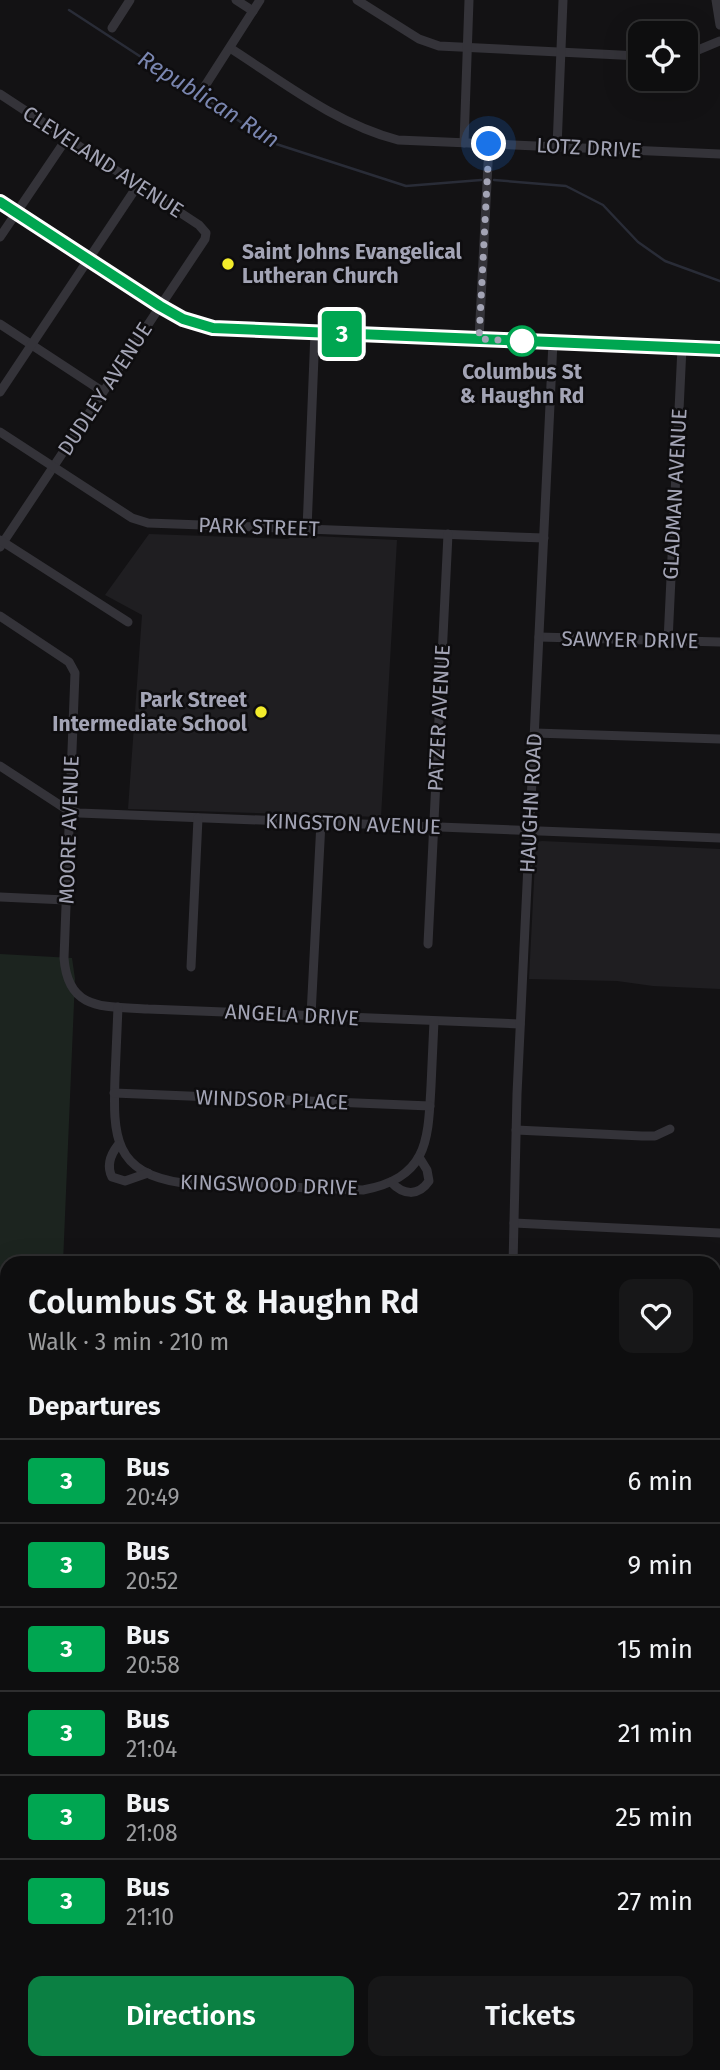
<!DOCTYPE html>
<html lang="en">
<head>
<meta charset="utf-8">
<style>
	:root { --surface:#0e0e0f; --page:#171718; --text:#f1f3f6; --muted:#9b9c9e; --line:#2e2e2f; --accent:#0b8043 }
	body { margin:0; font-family:"Fira Sans",sans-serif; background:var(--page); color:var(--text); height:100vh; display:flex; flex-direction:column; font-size:26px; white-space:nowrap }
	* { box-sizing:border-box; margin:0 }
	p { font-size:23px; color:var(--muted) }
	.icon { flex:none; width:38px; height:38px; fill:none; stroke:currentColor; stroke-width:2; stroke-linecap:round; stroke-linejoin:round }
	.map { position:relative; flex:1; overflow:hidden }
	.side { position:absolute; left:0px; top:1256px; width:721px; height:814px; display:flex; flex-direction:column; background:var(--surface); border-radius:21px 21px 0 0; box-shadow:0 7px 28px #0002,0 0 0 2px var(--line) }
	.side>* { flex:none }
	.badge { padding:0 14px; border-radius:5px; font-size:24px; line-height:46px }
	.tools { position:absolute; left:628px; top:21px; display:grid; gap:14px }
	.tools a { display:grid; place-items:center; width:70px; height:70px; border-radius:14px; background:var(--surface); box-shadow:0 7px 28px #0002,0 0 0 2px var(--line); font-size:35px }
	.you { position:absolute; width:35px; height:35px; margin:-18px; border:5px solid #fff; border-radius:50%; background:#1a73e8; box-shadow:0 0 0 10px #1a73e833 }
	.map>.badge { position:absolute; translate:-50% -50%; box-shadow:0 0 0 4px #fff }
	h2 { padding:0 28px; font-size:26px; line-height:63px }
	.round { display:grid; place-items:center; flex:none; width:74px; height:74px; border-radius:14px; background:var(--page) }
	.headline { display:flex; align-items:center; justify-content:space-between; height:119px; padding:0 28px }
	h1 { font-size:33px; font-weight:600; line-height:52px }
	.cta { display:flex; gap:14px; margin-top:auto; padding:14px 28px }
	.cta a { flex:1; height:80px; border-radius:14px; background:var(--accent); color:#fff; font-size:28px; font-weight:600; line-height:80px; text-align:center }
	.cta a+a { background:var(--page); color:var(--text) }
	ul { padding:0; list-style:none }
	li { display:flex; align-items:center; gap:21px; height:84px; padding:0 28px; border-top:2px solid var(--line) }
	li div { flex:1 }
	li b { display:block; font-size:26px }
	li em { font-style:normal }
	li .badge { min-width:77px; font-weight:700; text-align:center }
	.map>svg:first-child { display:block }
	.built { fill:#1f1e21 }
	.green { fill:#1c241f }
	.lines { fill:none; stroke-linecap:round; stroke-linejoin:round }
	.stream { stroke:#292c37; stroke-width:2.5 }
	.minor { stroke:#343339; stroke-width:9 }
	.major { stroke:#504f58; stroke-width:10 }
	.line-casing { stroke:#fff; stroke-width:16 }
	.line { stroke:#00a651; stroke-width:10 }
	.walk { stroke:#a3a4b5; stroke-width:7; stroke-dasharray:0 12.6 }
	.poi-dot { fill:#f3ec2b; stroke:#0e0d0f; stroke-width:2.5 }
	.stop-dot { fill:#fff; stroke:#00a651; stroke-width:3.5 }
	.labels { text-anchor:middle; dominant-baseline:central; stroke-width:5; stroke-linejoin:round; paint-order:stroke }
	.street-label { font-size:21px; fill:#a3a4b5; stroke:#0e0d0f }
	.poi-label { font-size:21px; font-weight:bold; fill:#a3a4b5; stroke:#0e0d0f; text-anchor:start }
	.stop-label { font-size:21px; font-weight:bold; fill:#a3a4b5; stroke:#0e0d0f }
	.water-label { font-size:23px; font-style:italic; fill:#7a86b0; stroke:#0e0d0f }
</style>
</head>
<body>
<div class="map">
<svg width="720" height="2070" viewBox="0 0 720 2070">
	<rect width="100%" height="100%" fill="#131214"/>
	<g class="built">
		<polygon points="149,534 288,539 293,535 397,540 381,817 128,809 142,615 105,595"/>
		<polygon points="542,841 720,849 720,989 653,986 617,981 529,979 536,842"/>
	</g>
	<g class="green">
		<polygon points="0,954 72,958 75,979 63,1263 7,1264 7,1301 0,1301"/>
		<rect x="714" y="1572" width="6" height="298"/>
	</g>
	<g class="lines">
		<g class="stream">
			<polyline points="69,10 273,143 406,186 481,180"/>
			<polyline points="494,180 566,186 603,205 638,242 665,261 720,281"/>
			<polyline points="0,1390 7,1390"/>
			<polyline points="714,1449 720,1449"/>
		</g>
		<g class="minor">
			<polyline points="236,0 253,11"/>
			<polyline points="357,0 419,39 439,46 640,56"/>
			<polyline points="716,0 720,25"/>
			<polyline points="112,28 130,0"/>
			<path d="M230,48C283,82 336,124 398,140L720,154"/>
			<polyline points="686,55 720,41"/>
			<polyline points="203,89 260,0"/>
			<polyline points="0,94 199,225 206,233 205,239 0,547"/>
			<polyline points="464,143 469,0"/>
			<polyline points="557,147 563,0"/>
			<polyline points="0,237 67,138"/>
			<polyline points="0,324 102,391"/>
			<polyline points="479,339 489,144"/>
			<polyline points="0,392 138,185"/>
			<polyline points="0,432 132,518 148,523 544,538"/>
			<polyline points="307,529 315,332"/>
			<polyline points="0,540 128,622"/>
			<path d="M0,616L69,662L75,673L64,958C68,1012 105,1006 148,1009L520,1024"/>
			<polyline points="539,637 720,642"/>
			<polyline points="668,641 682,347"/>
			<polyline points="535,733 720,739"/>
			<polyline points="0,766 69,811 79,813 720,838"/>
			<polyline points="0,897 66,900"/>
			<polyline points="428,944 448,534"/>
			<polyline points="191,967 198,818"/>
			<path d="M118,1007C117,1030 116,1054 115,1077C113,1136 113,1173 183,1183L363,1190C428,1178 428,1141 431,1086C432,1064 433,1042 434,1021"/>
			<polyline points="311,1015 321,822"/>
			<polyline points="114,1093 430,1106"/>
			<polyline points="516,1130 642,1136 655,1136 670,1129"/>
			<path d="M118,1145C111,1154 106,1165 112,1177L125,1181L148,1173"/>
			<path d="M391,1182C403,1195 418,1197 429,1181L427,1170L419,1157"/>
			<polyline points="514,1223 720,1233"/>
			<polyline points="513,1264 517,1094 553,342"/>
			<polyline points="0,1379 7,1379"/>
			<polyline points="0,1533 7,1533"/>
			<polyline points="0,1670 7,1670"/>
			<polyline points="0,1914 7,1914"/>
			<polyline points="714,1969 720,1966"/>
			<polyline points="648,2063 655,2070"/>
			<polyline points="475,2070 476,2063"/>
			<polyline points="551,2070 551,2063"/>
		</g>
		<polyline class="major" points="0,202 160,306 183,319 213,328 720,349"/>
	</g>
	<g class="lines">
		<defs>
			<polyline id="line" points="0,202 160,306 183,319 213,328 720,349"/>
		</defs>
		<use href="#line" class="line-casing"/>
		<use href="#line" class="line"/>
		<polyline class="walk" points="489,144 479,339 522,341"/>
	</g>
	<g class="poi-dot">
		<circle cx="228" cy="264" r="7"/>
		<circle cx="261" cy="712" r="7"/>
	</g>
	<circle class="stop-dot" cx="522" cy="341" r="14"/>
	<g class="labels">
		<g class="street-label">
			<text transform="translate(589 148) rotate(3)">LOTZ DRIVE</text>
			<text transform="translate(103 162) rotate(33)">CLEVELAND AVENUE</text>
			<text transform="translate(105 389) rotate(-57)">DUDLEY AVENUE</text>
			<text transform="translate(675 494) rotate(-87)">GLADMAN AVENUE</text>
			<text transform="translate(259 527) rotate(2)">PARK STREET</text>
			<text transform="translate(630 640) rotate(1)">SAWYER DRIVE</text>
			<text transform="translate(439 718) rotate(-87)">PATZER AVENUE</text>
			<text transform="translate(531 803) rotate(-87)">HAUGHN ROAD</text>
			<text transform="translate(353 824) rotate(2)">KINGSTON AVENUE</text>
			<text transform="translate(69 830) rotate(-88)">MOORE AVENUE</text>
			<text transform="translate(292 1015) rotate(3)">ANGELA DRIVE</text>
			<text transform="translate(272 1100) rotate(2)">WINDSOR PLACE</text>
			<text transform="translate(269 1185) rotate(2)">KINGSWOOD DRIVE</text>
		</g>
		<g class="poi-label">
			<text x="242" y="252">Saint Johns Evangelical<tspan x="242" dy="24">Lutheran Church</tspan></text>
			<text x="247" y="700" text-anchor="end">Park Street<tspan x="247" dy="24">Intermediate School</tspan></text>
		</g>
		<g class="stop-label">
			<text x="522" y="372">Columbus St<tspan x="522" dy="24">&amp; Haughn Rd</tspan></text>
		</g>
		<g class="water-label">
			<text transform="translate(209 99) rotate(32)">Republican Run</text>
		</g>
	</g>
</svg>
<div class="tools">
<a><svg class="icon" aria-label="locate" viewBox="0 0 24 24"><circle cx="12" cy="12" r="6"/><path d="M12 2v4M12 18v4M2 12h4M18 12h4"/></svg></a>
</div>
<div class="you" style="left:489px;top:144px"></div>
<b class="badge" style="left:342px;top:334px;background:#00a651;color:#fff">3</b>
<section class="side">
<div class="headline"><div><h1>Columbus St &amp; Haughn Rd</h1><p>Walk · 3 min · 210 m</p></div><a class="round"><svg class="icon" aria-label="heart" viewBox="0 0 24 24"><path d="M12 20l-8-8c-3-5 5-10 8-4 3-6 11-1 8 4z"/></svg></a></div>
<h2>Departures</h2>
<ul>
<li><span class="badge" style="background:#00a651;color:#fff">3</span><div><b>Bus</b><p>20:49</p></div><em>6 min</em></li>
<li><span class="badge" style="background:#00a651;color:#fff">3</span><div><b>Bus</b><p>20:52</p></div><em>9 min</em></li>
<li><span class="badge" style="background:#00a651;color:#fff">3</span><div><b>Bus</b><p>20:58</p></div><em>15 min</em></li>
<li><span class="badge" style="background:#00a651;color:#fff">3</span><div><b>Bus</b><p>21:04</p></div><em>21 min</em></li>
<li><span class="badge" style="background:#00a651;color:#fff">3</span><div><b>Bus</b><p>21:08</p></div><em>25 min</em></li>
<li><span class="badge" style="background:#00a651;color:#fff">3</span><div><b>Bus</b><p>21:10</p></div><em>27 min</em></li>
</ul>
<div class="cta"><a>Directions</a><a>Tickets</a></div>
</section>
</div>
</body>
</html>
